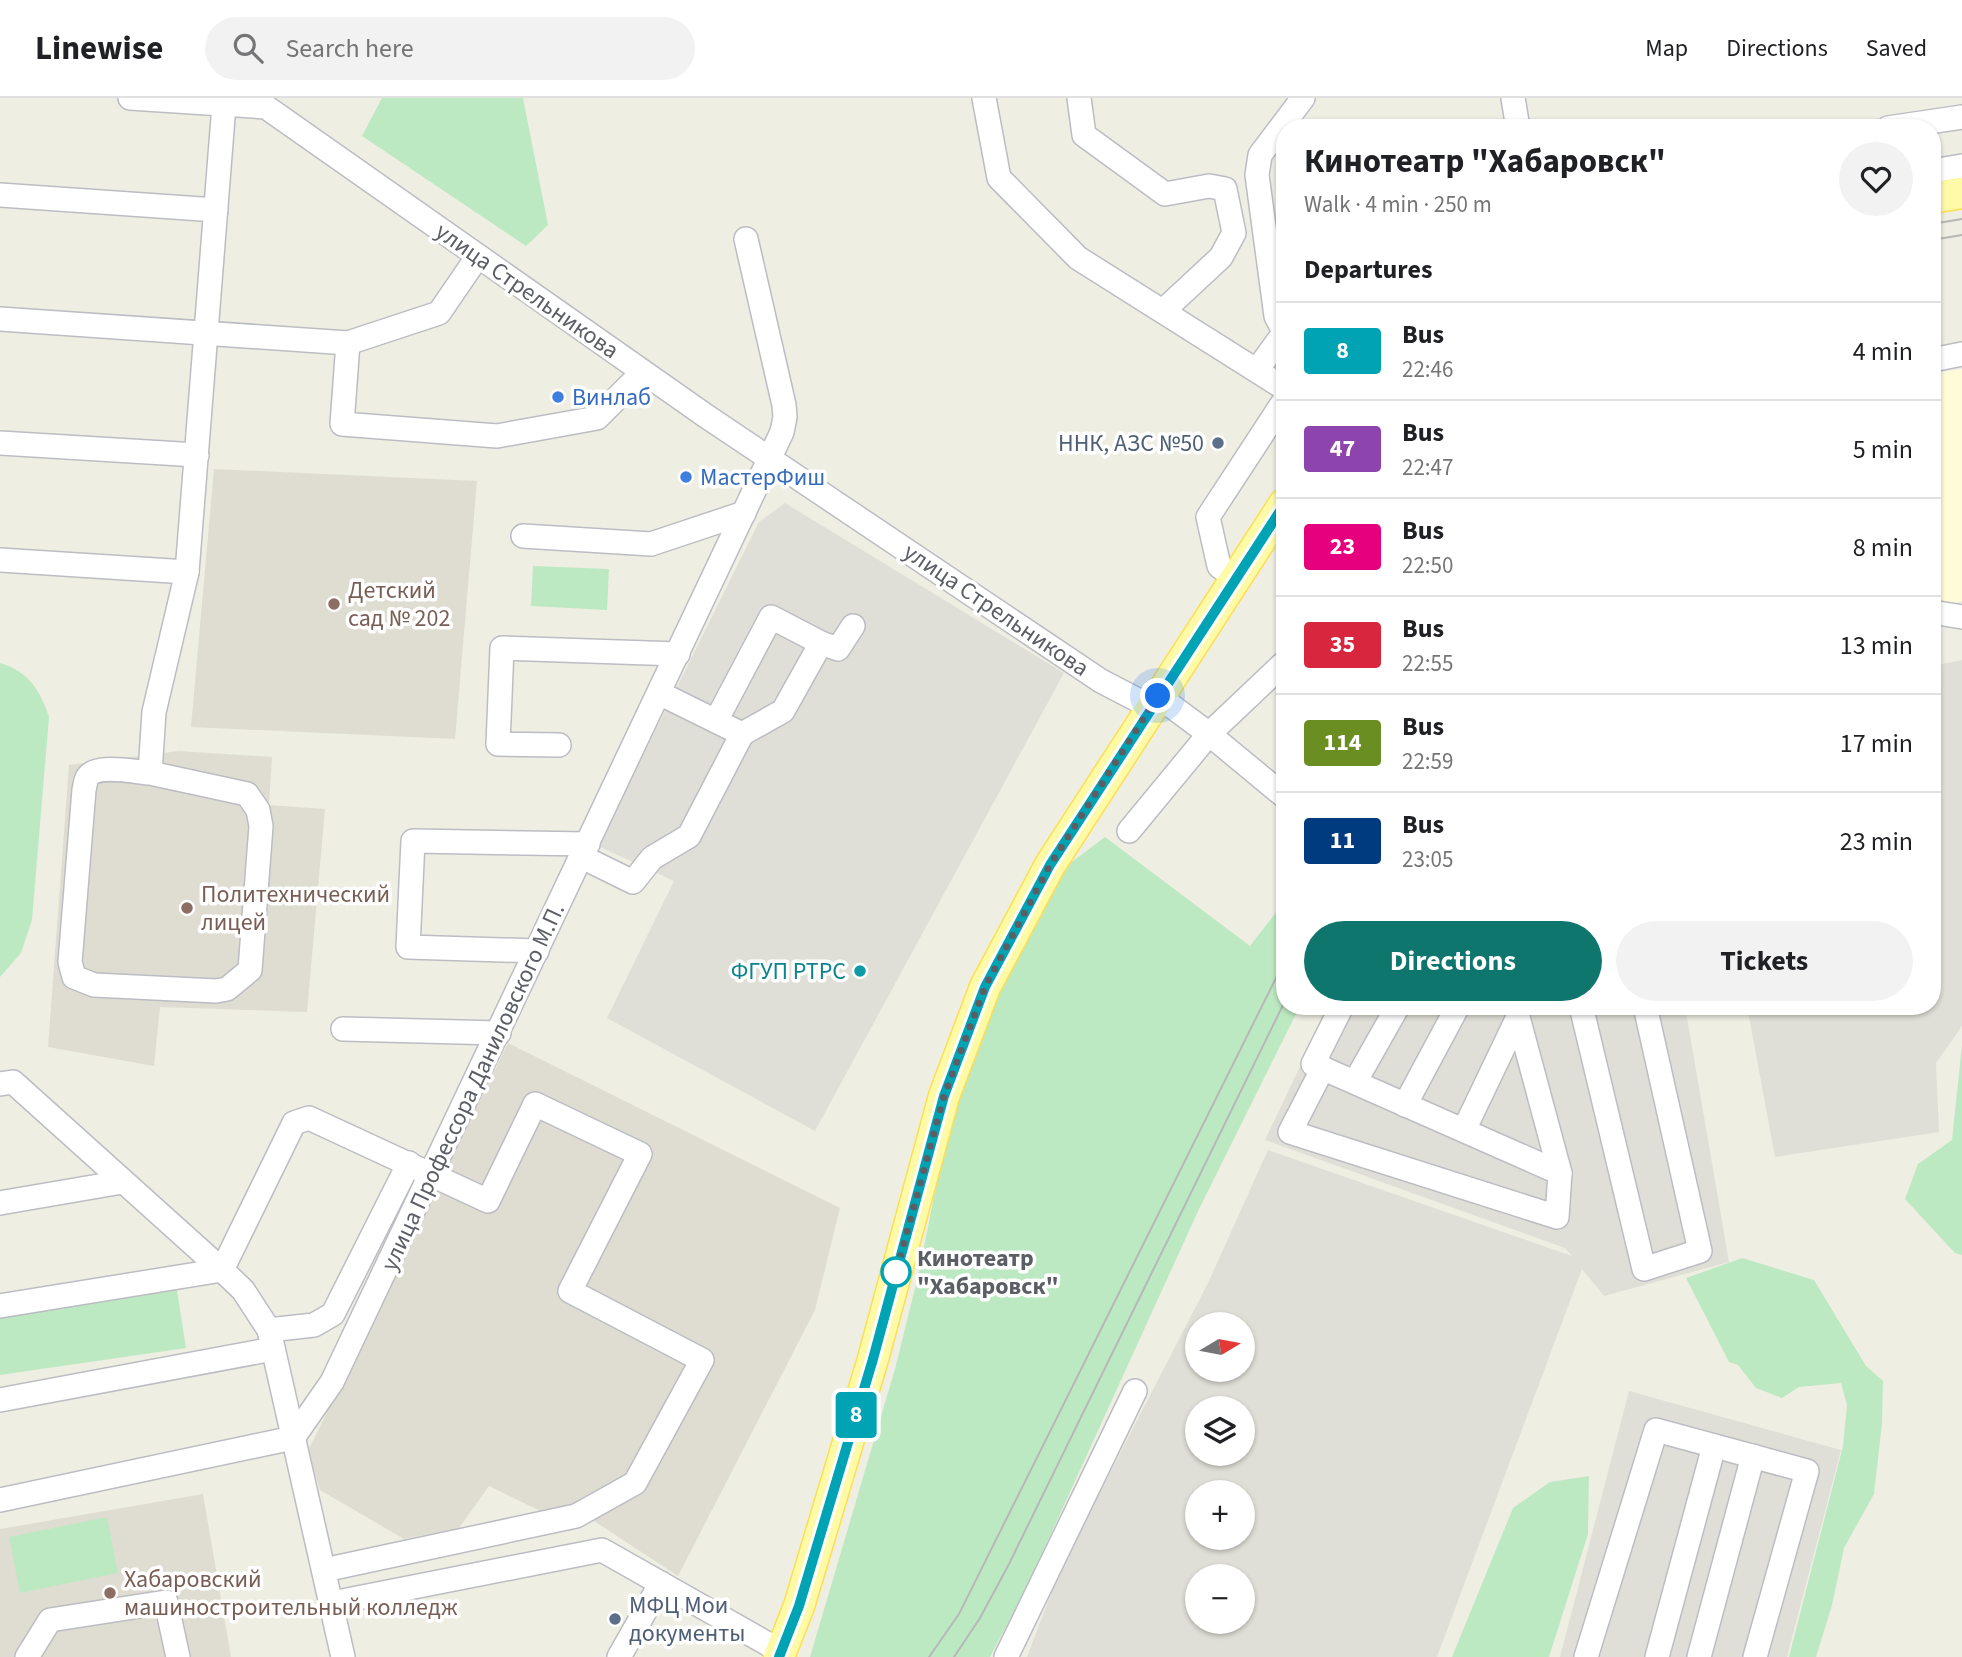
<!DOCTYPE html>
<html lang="en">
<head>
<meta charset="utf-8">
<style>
	:root { --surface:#fff; --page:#f2f2f2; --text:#202124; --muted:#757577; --line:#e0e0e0; --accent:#0f766e }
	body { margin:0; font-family:"Source Sans 3",sans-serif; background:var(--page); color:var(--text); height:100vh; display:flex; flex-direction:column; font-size:26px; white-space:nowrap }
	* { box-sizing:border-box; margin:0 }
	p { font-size:23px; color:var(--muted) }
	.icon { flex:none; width:38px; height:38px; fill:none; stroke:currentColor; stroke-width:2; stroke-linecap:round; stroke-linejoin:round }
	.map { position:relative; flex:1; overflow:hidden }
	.details { position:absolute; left:1276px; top:21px; width:665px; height:896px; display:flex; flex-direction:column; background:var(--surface); border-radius:28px; box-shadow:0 2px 5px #0004 }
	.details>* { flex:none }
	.badge { padding:0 14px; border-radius:5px; font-size:24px; line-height:46px }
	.needle { width:46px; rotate:80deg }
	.fabs { position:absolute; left:1185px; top:1214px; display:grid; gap:14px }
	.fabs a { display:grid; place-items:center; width:70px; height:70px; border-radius:50%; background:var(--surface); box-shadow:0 2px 5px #0004; font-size:35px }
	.you { position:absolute; width:35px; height:35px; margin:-18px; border:5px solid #fff; border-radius:50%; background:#1a73e8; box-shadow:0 0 0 10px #1a73e833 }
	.map>.badge { position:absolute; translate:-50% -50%; box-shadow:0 0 0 4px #fff }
	h2 { padding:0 28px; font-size:26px; line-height:63px }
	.round { display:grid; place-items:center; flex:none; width:74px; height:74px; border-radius:37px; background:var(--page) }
	.summary { display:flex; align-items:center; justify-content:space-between; height:119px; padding:0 28px }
	h1 { font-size:33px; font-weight:700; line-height:52px }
	.button { display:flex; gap:14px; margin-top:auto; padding:14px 28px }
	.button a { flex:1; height:80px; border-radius:42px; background:var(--accent); color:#fff; font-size:28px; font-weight:700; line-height:80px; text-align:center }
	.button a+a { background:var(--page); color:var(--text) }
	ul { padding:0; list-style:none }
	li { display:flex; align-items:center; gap:21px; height:98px; padding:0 28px; border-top:2px solid var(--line) }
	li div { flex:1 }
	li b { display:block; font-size:26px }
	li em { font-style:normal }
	li .badge { min-width:77px; font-weight:700; text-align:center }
	header { display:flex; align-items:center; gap:42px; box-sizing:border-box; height:98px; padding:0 35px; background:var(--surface); border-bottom:2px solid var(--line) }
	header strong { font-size:33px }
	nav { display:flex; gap:38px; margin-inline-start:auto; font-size:24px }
	.search { width:490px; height:63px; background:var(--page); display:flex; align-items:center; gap:18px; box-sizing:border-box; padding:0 24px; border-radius:38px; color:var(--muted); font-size:26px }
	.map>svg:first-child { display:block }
	.commercial { fill:#fffad8 }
	.industrial { fill:#e0dfd7; fill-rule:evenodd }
	.education { fill:#dfddd2 }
	.green { fill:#bde9c2 }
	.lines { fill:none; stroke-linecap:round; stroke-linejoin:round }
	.minor-casing { stroke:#bbbdc3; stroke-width:26 }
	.major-casing { stroke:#fedf4d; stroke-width:33 }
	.minor { stroke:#fff; stroke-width:23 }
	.major { stroke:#fffaa8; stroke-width:30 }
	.tram { stroke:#b7b7b8; stroke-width:2 }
	.line-casing { stroke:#fff; stroke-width:16 }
	.line { stroke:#00a3b4; stroke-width:10 }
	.walk { stroke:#5b5e65; stroke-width:7; stroke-dasharray:0 12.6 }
	.shop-dot { fill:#3f7fe0; stroke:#fff; stroke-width:2.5 }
	.service-dot { fill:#5c6f8a; stroke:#fff; stroke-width:2.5 }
	.education-dot { fill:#8d6e63; stroke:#fff; stroke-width:2.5 }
	.culture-dot { fill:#0f9aa8; stroke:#fff; stroke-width:2.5 }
	.stop-dot { fill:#fff; stroke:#00a3b4; stroke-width:3.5 }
	.labels { text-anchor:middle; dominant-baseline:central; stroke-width:7; stroke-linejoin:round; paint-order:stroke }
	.street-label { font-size:24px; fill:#5b5e65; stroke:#fff }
	.shop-label { font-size:24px; fill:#366cbe; stroke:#fff; text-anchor:start }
	.service-label { font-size:24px; fill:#4e5e75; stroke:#fff; text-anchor:end }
	.education-label { font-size:24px; fill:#785e54; stroke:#fff; text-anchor:start }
	.culture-label { font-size:24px; fill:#0d838f; stroke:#fff; text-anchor:end }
	.stop-label { font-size:24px; font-weight:bold; fill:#5b5e65; stroke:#fff; text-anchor:start }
</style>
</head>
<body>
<header>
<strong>Linewise</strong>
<div class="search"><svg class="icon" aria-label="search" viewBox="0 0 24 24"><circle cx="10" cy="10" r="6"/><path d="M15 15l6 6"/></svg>Search here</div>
<nav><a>Map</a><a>Directions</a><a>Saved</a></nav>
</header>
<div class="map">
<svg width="1962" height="1559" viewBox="0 0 1962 1559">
	<rect width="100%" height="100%" fill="#efeee3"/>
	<polygon class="commercial" points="1962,271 1962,503 1932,510 1932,276"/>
	<g class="industrial">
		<polygon points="785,405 1064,575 815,1033 607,920 674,783 598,748 759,424"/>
		<polygon points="1962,562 1962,928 1936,965 1939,1034 1775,1059 1747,908 1932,908 1932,568"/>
		<path d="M1329,908H1685L1729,1164L1604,1198L1582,1171L1437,1559H1027L1060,1472L1208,1185L1268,1052L1572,1158L1565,1150L1265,1042ZM1197,1227H1242V1272H1197ZM1197,1311H1242V1356H1197ZM1197,1395H1242V1440H1197ZM1197,1479H1242V1524H1197Z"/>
		<polygon points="1629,1293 1841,1352 1787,1559 1560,1559"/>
	</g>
	<g class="education">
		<polygon points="214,371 477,383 455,641 191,629"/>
		<polygon points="179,653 272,659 269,707 325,711 307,914 160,909 154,968 48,949 69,667"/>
		<polygon points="508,945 840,1110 815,1212 678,1478 591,1421 565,1425 489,1388 459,1430 404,1441 320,1392 308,1353"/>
		<polygon points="203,1396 231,1559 0,1559 0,1431"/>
	</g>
	<g class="green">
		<polygon points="382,0 523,0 548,127 526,148 362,38"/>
		<polygon points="533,468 609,471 607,512 531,508"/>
		<path d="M0,565C28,573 40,592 49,619L32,822L21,855L0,879Z"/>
		<polygon points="1105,739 1250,848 1284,804 1284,908 1300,908 1199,1111 1024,1495 990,1559 810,1559 895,1271 919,1174 948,1028 981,927 1057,775"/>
		<polygon points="1962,947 1962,1157 1955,1155 1905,1101 1918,1066 1952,1042"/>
		<polygon points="1742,1160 1814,1182 1866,1268 1883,1283 1882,1325 1874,1396 1844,1450 1832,1507 1816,1559 1789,1559 1843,1348 1847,1307 1841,1285 1799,1289 1782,1300 1756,1290 1738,1267 1729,1264 1686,1180"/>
		<polygon points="176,1186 186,1250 0,1277 0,1212"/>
		<polygon points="1589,1378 1588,1436 1549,1559 1452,1559 1513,1410 1550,1384"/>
		<polygon points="107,1419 118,1475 20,1495 9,1439"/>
	</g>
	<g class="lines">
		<defs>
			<g id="minor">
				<polyline points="130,0 266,9 706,318 1101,583 1151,609"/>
				<polyline points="984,0 999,80 1078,160 1284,290"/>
				<polyline points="1079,0 1084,37 1165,96 1209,88 1225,91 1234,135 1221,159 1163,213"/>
				<polyline points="1513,0 1518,30"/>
				<polyline points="1888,30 1962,19"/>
				<polyline points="1932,73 1962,68"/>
				<polyline points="0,97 216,112"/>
				<polyline points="0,221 348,245 439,215 478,158"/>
				<polyline points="1284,234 1276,218 1257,77 1260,57 1303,0"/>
				<polyline points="348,245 342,326 497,338 597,320 643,274"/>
				<polyline points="1932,262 1962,256"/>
				<polyline points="1257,272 1278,243 1284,241"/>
				<polyline points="0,345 197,357"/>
				<polyline points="523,438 651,446 744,415"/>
				<polyline points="0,462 187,474"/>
				<polyline points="1235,480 1219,468 1208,419 1284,303"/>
				<polyline points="1932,514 1962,519"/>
				<polyline points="659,595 742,636 783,613 821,545 838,551 853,528"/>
				<polyline points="1158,598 1209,636 1284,565"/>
				<polyline points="716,623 771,519 821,545"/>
				<polyline points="559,647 498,646 502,550 678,556"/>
				<path d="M150,675C135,674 95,665 87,680C85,684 85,688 84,692L70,864L74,879L94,887L216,893L227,891L250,872L261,728L258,712L247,696L150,675L154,614L187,474L224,7"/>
				<polyline points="1129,733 1209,636 1284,698"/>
				<polyline points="582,759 633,784 652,760 689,738 742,636"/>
				<polyline points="537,853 408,849 413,743 588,746"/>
				<polyline points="1342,908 1313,966 1560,1075"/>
				<polyline points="1581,908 1644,1171 1700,1153 1645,908"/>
				<polyline points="343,931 499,935"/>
				<polyline points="1323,970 1290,1034 1557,1119 1560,1075 1515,908"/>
				<polyline points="1355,984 1398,908"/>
				<polyline points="0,986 13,984 222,1172 243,1192 269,1232 343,1559"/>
				<polyline points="1405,1007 1458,908"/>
				<polyline points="1464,1032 1518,919"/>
				<polyline points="0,1105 122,1084"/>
				<polyline points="0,1208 222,1172 294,1025 309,1020 488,1103 535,1006 640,1056 570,1193 702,1262 635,1385 576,1418 324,1472"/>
				<polyline points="269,1232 314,1227 333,1216 409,1065"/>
				<polyline points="0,1302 273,1251"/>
				<polyline points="0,1402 293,1340 332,1284 782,334 785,319 784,307 746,141"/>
				<polyline points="332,1505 602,1452 782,1554"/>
				<polyline points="27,1559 50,1522 166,1504 178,1559"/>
				<polyline points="619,1559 661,1485"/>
				<polyline points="1006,1559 1135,1293"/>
				<polyline points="1586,1559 1656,1332 1807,1373 1755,1559"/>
				<polyline points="1657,1559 1714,1348"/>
				<polyline points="1699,1559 1753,1358"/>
			</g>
			<g id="major">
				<polyline points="1932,100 1962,95"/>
				<polyline points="779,1559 799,1508 873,1261 944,998 985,889 1050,767 1284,406"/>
			</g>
		</defs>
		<use href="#minor" class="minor-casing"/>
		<use href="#major" class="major-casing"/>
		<use href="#minor" class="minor"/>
		<use href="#major" class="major"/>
		<g class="tram">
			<polyline points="1932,126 1962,121"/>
			<polyline points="1932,142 1962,137"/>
			<polyline points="929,1559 959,1516 1284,864"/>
			<polyline points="954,1559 980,1520 1009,1466 1284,905"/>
		</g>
	</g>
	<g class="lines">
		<defs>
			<polyline id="line" points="779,1559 799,1508 873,1261 944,998 985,889 1050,767 1284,407"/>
		</defs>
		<use href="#line" class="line-casing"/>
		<use href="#line" class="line"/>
		<polyline class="walk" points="896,1174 895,1178 944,998 985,889 1050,767 1158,598"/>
	</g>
	<g class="shop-dot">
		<circle cx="558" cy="299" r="7"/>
		<circle cx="686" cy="379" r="7"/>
	</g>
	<g class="service-dot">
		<circle cx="1218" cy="345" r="7"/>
		<circle cx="615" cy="1521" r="7"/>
	</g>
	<g class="education-dot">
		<circle cx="334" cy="506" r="7"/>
		<circle cx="187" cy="810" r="7"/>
		<circle cx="110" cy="1495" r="7"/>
	</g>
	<circle class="culture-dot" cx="860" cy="873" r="7"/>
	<circle class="stop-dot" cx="896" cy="1174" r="14"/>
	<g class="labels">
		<g class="street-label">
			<text transform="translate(527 193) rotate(35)">улица Стрельникова</text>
			<text transform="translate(996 512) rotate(34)">улица Стрельникова</text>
			<text transform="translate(473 989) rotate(-65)">улица Профессора Даниловского М.П.</text>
		</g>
		<g class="shop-label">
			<text x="572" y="299">Винлаб</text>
			<text x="700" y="379">МастерФиш</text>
		</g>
		<g class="service-label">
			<text x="1204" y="345">ННК, АЗС №50</text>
			<text x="629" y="1507" text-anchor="start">МФЦ Мои<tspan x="629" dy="28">документы</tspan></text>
		</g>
		<g class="education-label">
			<text x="348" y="492">Детский<tspan x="348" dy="28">сад № 202</tspan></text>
			<text x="201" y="796">Политехнический<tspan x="201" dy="28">лицей</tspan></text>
			<text x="124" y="1481">Хабаровский<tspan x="124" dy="28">машиностроительный колледж</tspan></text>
		</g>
		<g class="culture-label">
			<text x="846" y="873">ФГУП РТРС</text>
		</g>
		<g class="stop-label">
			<text x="917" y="1160">Кинотеатр<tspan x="917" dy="28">"Хабаровск"</tspan></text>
		</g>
	</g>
</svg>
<div class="fabs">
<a><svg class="needle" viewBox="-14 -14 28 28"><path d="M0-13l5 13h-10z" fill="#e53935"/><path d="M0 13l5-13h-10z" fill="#757577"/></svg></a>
<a><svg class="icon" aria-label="layers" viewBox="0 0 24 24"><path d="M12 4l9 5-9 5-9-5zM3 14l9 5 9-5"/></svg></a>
<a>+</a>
<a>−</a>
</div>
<div class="you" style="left:1158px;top:598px"></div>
<b class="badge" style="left:856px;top:1317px;background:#00a3b4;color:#fff">8</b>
<section class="details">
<div class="summary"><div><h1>Кинотеатр &quot;Хабаровск&quot;</h1><p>Walk · 4 min · 250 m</p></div><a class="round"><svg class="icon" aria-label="heart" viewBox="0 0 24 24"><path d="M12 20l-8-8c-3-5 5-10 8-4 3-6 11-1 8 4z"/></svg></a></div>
<h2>Departures</h2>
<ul>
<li><span class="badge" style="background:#00a3b4;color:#fff">8</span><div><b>Bus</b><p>22:46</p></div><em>4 min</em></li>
<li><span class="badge" style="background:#8e44ad;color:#fff">47</span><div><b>Bus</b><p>22:47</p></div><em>5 min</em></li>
<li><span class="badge" style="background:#e6007e;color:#fff">23</span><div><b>Bus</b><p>22:50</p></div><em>8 min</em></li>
<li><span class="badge" style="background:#d7263d;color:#fff">35</span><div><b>Bus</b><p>22:55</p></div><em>13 min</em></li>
<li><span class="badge" style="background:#6b8e23;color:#fff">114</span><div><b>Bus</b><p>22:59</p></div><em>17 min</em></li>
<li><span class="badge" style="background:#003b80;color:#fff">11</span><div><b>Bus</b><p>23:05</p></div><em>23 min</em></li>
</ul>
<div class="button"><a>Directions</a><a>Tickets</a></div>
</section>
</div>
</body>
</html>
